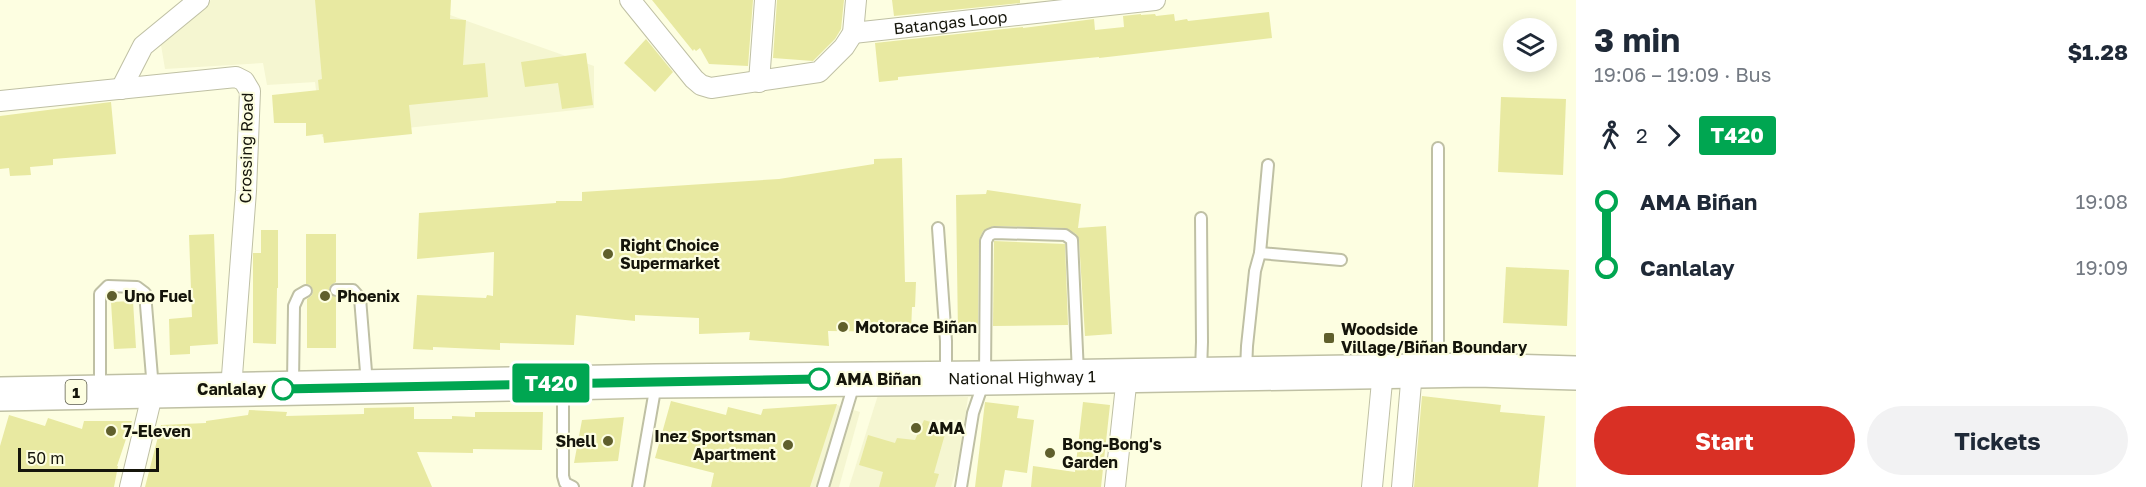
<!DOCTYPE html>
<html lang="en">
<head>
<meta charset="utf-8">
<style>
	:root { --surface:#fff; --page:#f2f2f3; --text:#1f2937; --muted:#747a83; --accent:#d93025 }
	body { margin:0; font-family:"Golos Text",sans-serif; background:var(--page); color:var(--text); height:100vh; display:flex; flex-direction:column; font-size:22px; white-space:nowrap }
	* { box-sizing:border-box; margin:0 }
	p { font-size:20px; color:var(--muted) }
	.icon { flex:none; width:33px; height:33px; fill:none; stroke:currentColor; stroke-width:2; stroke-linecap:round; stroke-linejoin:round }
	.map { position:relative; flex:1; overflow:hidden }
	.drawer { display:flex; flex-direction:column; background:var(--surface); width:570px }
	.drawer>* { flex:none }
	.badge { padding:0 12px; border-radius:4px; font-size:21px; line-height:39px }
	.tools { position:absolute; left:1503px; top:18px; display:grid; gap:12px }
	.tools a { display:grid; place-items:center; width:54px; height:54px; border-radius:50%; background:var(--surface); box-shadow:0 3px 15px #0003; font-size:30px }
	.scale { position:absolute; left:18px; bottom:15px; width:141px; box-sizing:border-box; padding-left:6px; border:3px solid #15150b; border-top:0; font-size:16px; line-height:21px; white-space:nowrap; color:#15150b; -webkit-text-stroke:4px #fdfee1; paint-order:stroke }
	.map>.badge { position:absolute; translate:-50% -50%; box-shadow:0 0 0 3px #fff }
	.legs { display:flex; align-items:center; gap:9px; height:66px; padding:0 18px; font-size:20px }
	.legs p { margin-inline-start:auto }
	.summary { display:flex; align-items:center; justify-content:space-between; height:102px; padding:0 18px }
	h1 { font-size:33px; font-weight:700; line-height:45px }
	.action { display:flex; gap:12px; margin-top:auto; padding:12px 18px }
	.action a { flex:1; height:69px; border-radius:36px; background:var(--accent); color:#fff; font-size:24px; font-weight:700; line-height:69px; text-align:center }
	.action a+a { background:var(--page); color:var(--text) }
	ul { padding:0 18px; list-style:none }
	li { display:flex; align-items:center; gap:21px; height:66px; font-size:22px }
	li i { display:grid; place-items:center; width:9px; height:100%; margin:0 8px; background:currentColor }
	li i::after { content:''; width:15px; height:15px; margin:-8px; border:4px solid; border-radius:50%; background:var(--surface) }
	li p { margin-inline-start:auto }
	li:first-child i { background:linear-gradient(#0000 50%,currentColor 0) }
	li:last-child i { background:linear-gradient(currentColor 50%,#0000 0) }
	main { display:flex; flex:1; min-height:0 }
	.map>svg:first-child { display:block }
	.built { fill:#f5f6d1 }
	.building { fill:#e8e9a1 }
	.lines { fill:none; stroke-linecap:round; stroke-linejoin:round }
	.lane-casing { stroke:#bfc0a4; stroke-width:14 }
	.street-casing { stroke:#bfc0a4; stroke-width:22 }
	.highway-casing { stroke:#bfc0a4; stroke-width:36 }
	.lane { stroke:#fff; stroke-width:10 }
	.street { stroke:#fff; stroke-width:20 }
	.highway { stroke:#fff; stroke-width:33 }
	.line-1-casing { stroke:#fff; stroke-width:14 }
	.line-1 { stroke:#00a651; stroke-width:9 }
	.poi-dot { fill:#5f5f2c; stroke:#fdfee1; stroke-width:2 }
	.stop-1-dot { fill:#fff; stroke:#00a651; stroke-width:3 }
	.labels { text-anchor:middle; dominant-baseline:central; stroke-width:4.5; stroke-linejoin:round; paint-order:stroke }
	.shield { fill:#fdfee1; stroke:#5b5b4b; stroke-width:1.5 }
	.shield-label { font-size:15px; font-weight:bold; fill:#15150b }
	.street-label { font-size:16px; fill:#15150b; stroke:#fdfee1 }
	.poi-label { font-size:16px; font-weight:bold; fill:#15150b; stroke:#fdfee1; text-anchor:start }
	.stop-label { font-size:16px; font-weight:bold; fill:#15150b; stroke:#fdfee1; text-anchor:start }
</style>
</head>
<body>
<main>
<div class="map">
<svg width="1576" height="487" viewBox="0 0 1576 487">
	<rect width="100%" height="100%" fill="#fdfee1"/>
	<g class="built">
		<polygon points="211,0 419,0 419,4 594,66 594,108 322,137 315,82 267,85 263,63 165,69 160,39"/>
		<polygon points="878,395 968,397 959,459 951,487 849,487"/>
		<polygon points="834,404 860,412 839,487 800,487"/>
	</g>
	<g class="building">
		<polygon points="315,0 451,0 450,19 466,20 463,65 485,63 488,97 409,105 412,134 324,143 323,134 306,136 306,123 274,123 272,95 319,90 318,80 322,79"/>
		<polygon points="652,0 753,0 748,66 709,64 700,48 696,51 694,49 693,51"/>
		<polygon points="777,0 844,0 841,29 835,39 813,61 773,58"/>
		<polygon points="892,0 1020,0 1020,3 894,16"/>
		<polygon points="1269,12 1272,38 1099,58 1099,57 898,77 898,80 879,82 875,43 1023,27 1023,28 1094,19 1095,30 1124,27 1123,16 1141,14 1141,15 1155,14 1156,16 1174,14 1175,21 1187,19 1188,21"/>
		<polygon points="646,39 673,72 655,92 624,63"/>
		<polygon points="586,53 593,105 562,109 558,83 525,87 521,62"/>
		<polygon points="1501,97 1566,99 1563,175 1498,172"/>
		<polygon points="111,102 116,154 53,159 53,165 30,167 31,175 10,176 9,168 0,169 0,116"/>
		<polygon points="902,158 905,282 916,282 915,307 912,307 911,332 828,331 829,346 749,340 750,332 699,334 699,318 635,315 635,321 576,315 574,345 500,343 500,350 433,347 433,350 413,349 417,295 486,298 487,295 493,296 494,252 417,259 419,213 556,203 556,201 582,201 582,192 779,179 874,164 874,159"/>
		<polygon points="987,190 1081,204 1078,228 1106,226 1112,334 1085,336 1079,240 1076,234 1065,228 994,226 983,231 979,240 978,334 958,335 956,195 986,194"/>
		<polygon points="261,230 278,230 278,288 277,288 276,344 253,343 253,253 261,253"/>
		<polygon points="214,234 218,344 190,346 190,354 170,355 169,319 192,317 189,235"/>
		<polygon points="306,234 336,234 336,282 330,286 329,291 332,296 336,297 336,348 307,348 307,299 312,295 313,290 310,285 306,284"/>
		<polygon points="994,241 1065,244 1068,325 993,326"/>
		<polygon points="1506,267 1569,270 1567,326 1503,323"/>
		<polygon points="133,301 136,348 114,349 111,302"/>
		<polygon points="1422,396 1501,405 1500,412 1545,416 1538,487 1414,487"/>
		<polygon points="671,401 726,415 728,407 761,415 763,409 837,404 810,487 711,487 714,473 655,458"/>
		<polygon points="985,402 1019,406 1017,418 1034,420 1027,473 1005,470 1002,487 975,487"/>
		<polygon points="1083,402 1110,405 1101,487 1031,487 1033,466 1075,472"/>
		<polygon points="414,407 414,419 452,419 452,416 475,417 475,412 543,412 542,450 473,449 473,453 417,452 432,487 145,487 161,425 206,423 206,421 248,415 249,410 287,412 286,416 364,414 364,408"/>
		<polygon points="9,415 45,426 48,418 82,429 84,421 132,421 117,466 118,466 114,487 0,487 0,446"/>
		<polygon points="624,417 618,461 574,463 582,420"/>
		<polygon points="924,420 947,427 934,473 939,474 935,487 879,487 883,472 859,465 868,435 895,443 897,438 915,440"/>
	</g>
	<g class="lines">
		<defs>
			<g id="lane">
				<polyline points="1438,148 1438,367"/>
				<polyline points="938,228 946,341 946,375"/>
				<polyline points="1260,253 1341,260"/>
				<polyline points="336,290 353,290 360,298 367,384"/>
				<polyline points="1201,371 1202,342 1201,218"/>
				<polyline points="1246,371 1247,346 1255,271 1260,253 1268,165"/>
				<polyline points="293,384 294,306 299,295 306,291"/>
				<polyline points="563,386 563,476 565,483 573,487"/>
				<polyline points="100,389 100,294 108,286 137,287 145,293 153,389"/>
				<polyline points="638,487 656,384"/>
				<polyline points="823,487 854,384"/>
				<polyline points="961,487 973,413 985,378 986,241 989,235 994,233 1065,235 1072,240 1078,373"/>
			</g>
			<g id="street">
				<polyline points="630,0 694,79 701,85 711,88 819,72 844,47 853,33 856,0"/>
				<path id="s1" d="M853,33L1155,0"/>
				<polyline points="759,82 765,0"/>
				<polyline points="121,89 143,46 199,0"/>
				<polyline points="0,101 236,77 244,81 250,91 246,191 231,389"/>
				<polyline points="130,487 153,391"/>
				<polyline points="1115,487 1127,376"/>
				<polyline points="1372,487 1383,371"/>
				<polyline points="1402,487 1412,371"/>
			</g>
			<g id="highway">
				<path id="s2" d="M0,394L656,381L985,378L1478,370L1576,373"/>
			</g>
		</defs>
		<use href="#lane" class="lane-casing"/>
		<use href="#street" class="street-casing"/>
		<use href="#highway" class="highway-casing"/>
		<use href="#lane" class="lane"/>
		<use href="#street" class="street"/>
		<use href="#highway" class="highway"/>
	</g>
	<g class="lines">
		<defs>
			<polyline id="line-1" points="283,389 819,379"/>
		</defs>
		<use href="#line-1" class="line-1-casing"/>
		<use href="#line-1" class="line-1"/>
	</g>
	<g class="poi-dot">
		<circle cx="608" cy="254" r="6"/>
		<circle cx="112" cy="296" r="6"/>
		<circle cx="325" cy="296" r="6"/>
		<circle cx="843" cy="327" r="6"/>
		<rect x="1323" y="332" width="12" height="12" rx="3"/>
		<circle cx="916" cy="428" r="6"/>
		<circle cx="111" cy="431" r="6"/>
		<circle cx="608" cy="441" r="6"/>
		<circle cx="788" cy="445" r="6"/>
		<circle cx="1050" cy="453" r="6"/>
	</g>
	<g class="stop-1-dot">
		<circle cx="819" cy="379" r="10"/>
		<circle cx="283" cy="389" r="10"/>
	</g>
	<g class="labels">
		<rect class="shield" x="65.5" y="380" width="21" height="24" rx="4.5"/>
		<g class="shield-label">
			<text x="76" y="392">1</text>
		</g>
		<g class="street-label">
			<text stroke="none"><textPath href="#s1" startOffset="98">Batangas Loop</textPath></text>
			<text transform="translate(246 148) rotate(-89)">Crossing Road</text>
			<text stroke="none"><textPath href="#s2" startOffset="1022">National Highway 1</textPath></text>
		</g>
		<g class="poi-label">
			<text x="620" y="245">Right Choice<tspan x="620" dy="18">Supermarket</tspan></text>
			<text x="124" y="296">Uno Fuel</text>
			<text x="337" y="296">Phoenix</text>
			<text x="855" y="327">Motorace Biñan</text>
			<text x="1341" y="329">Woodside<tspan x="1341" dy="18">Village/Biñan Boundary</tspan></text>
			<text x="928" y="428">AMA</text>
			<text x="123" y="431">7-Eleven</text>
			<text x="776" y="436" text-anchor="end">Inez Sportsman<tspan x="776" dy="18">Apartment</tspan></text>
			<text x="596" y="441" text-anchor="end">Shell</text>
			<text x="1062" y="444">Bong-Bong's<tspan x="1062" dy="18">Garden</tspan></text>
		</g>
		<g class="stop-label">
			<text x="836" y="379">AMA Biñan</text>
			<text x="266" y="389" text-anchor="end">Canlalay</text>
		</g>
	</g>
</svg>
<div class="tools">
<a><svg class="icon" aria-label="layers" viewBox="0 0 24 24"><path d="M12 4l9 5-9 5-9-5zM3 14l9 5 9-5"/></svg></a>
</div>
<div class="scale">50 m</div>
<b class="badge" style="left:551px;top:383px;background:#00a651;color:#fff">T420</b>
</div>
<section class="drawer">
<div class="summary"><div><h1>3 min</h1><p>19:06 – 19:09 · Bus</p></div><b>$1.28</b></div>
<div class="legs"><svg class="icon" aria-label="walk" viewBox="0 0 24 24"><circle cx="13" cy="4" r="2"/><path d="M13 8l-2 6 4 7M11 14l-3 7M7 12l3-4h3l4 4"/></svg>2<svg class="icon" aria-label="forward" viewBox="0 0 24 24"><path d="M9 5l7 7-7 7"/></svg><b class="badge" style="background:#00a651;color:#fff">T420</b></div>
<ul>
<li><i style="color:#00a651"></i><b>AMA Biñan</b><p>19:08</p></li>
<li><i style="color:#00a651"></i><b>Canlalay</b><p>19:09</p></li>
</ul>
<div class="action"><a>Start</a><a>Tickets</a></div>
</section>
</main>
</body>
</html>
